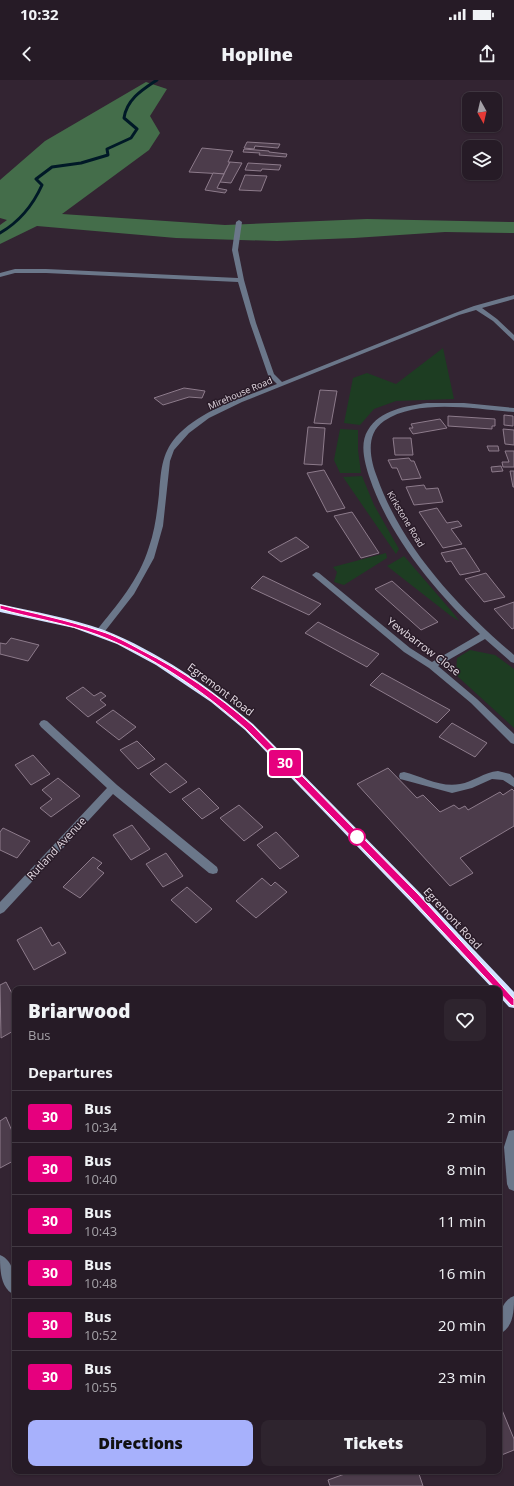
<!DOCTYPE html>
<html lang="en">
<head>
<meta charset="utf-8">
<style>
	:root { --surface:#261b26; --page:#2e242e; --text:#f1f3f6; --muted:#a4a1a7; --line:#423943; --accent:#a7b1fc }
	body { margin:0; font-family:"Open Sans",sans-serif; background:var(--page); color:var(--text); height:100vh; display:flex; flex-direction:column; font-size:15px; white-space:nowrap }
	* { box-sizing:border-box; margin:0 }
	p { font-size:13px; color:var(--muted) }
	.icon { flex:none; width:22px; height:22px; fill:none; stroke:currentColor; stroke-width:2; stroke-linecap:round; stroke-linejoin:round }
	.map { position:relative; flex:1; overflow:hidden }
	.drawer { position:absolute; left:12px; top:906px; width:490px; height:488px; display:flex; flex-direction:column; background:var(--surface); border-radius:8px; box-shadow:0 1px 3px #0004,0 0 0 1px var(--line) }
	.drawer>* { flex:none }
	.badge { padding:0 8px; border-radius:3px; font-size:14px; line-height:26px }
	.needle { width:26px; rotate:172deg }
	.tools { position:absolute; left:462px; top:12px; display:grid; gap:8px }
	.tools a { display:grid; place-items:center; width:40px; height:40px; border-radius:8px; background:var(--surface); box-shadow:0 1px 3px #0004,0 0 0 1px var(--line); font-size:20px }
	.map>.badge { position:absolute; translate:-50% -50%; box-shadow:0 0 0 2px #fff }
	h2 { padding:0 16px; font-size:15px; line-height:36px }
	.round { display:grid; place-items:center; flex:none; width:42px; height:42px; border-radius:8px; background:var(--page) }
	.head { display:flex; align-items:center; justify-content:space-between; height:68px; padding:0 16px }
	h1 { font-size:19px; font-weight:800; line-height:30px }
	.cta { display:flex; gap:8px; margin-top:auto; padding:8px 16px }
	.cta a { flex:1; height:46px; border-radius:8px; background:var(--accent); color:#111; font-size:16px; font-weight:800; line-height:46px; text-align:center }
	.cta a+a { background:var(--page); color:var(--text) }
	ul { padding:0; list-style:none }
	li { display:flex; align-items:center; gap:12px; height:52px; padding:0 16px; border-top:1px solid var(--line) }
	li div { flex:1 }
	li b { display:block; font-size:15px }
	li em { font-style:normal }
	li .badge { min-width:44px; font-weight:700; text-align:center }
	.status { display:flex; justify-content:space-between; align-items:center; height:28px; padding:0 20px; background:var(--surface); direction:ltr }
	.status svg { height:11px; fill:currentColor }
	header { display:flex; justify-content:space-between; align-items:center; height:52px; padding:0 16px; background:var(--surface); font-size:18px; font-weight:800 }
	.map>svg:first-child { display:block }
	.green { fill:#1d3d22 }
	.forest { fill:#446d4a }
	.lines { fill:none; stroke-linecap:round; stroke-linejoin:round }
	.stream { stroke:#001927; stroke-width:3 }
	.building { fill:#4c3c4b; stroke:#8d7b8b }
	.minor { fill:#6b778a; fill-rule:evenodd }
	.highway { fill:#d0e3ff; fill-rule:evenodd }
	.line { fill:#e6007e; stroke:#fff }
	.stop-dot { fill:#fff; stroke:#e6007e; stroke-width:2 }
	.labels { text-anchor:middle; dominant-baseline:central; stroke-width:3; stroke-linejoin:round; paint-order:stroke }
	.far-street-label { font-size:9px; fill:#e3d9e2; stroke:#291b28 }
	.street-label { font-size:11px; fill:#e3d9e2; stroke:#291b28 }
</style>
</head>
<body>
<div class="status"><b>10:32</b><svg viewBox="0 0 49 12"><path d="M0 12V9h3v3zM5 12V6h3v6zM10 12V3h3v9zM15 12V0h3v12zM26 1h20v11H26zM47 4h2v5h-2z"/></svg></div>
<header><svg class="icon" aria-label="back" viewBox="0 0 24 24"><path d="M15 5l-7 7 7 7"/></svg>Hopline<svg class="icon" aria-label="share" viewBox="0 0 24 24"><path d="M12 15V3M7 8l5-5 5 5M5 13v7h14v-7"/></svg></header>
<div class="map">
<svg width="514" height="1406" viewBox="0 0 514 1406">
	<rect width="100%" height="100%" fill="#332432"/>
	<g class="green">
		<polygon points="443,268 454,319 396,321 374,329 360,345 344,343 353,298 367,293 396,304"/>
		<polygon points="340,349 358,350 358,370 361,393 340,393 334,380"/>
		<polygon points="362,396 374,425 399,469 396,474 343,397"/>
		<polygon points="386,473 387,478 344,505 334,502 337,492 333,487"/>
		<polygon points="404,476 454,534 459,541 451,536 387,486"/>
		<polygon points="470,570 495,575 514,589 514,648 456,595 457,578"/>
	</g>
	<polygon class="forest" points="146,2 167,9 150,36 160,53 149,70 62,134 225,145 367,139 514,142 514,153 445,152 354,158 277,161 176,158 37,146 0,164 0,145 7,140 0,138 0,100 45,61"/>
	<g class="lines">
		<path class="stream" d="M0,153C19,142 33,125 42,105L36,99L52,87L81,83L108,75L107,69L131,58L137,49L124,38C127,19 142,10 157,0"/>
	</g>
	<g class="building">
		<polygon points="247,62 280,64 278,68 255,66 254,69 244,68"/>
		<polygon points="202,68 233,71 228,82 230,82 224,94 189,92"/>
		<polygon points="244,69 269,71 269,72 287,74 286,77 259,75 260,73 243,72"/>
		<polygon points="230,82 242,83 231,103 220,102"/>
		<polygon points="248,83 281,85 279,90 262,89 261,91 245,90"/>
		<polygon points="213,93 224,94 217,108 227,110 225,113 205,110"/>
		<polygon points="245,95 267,96 261,111 239,110"/>
		<polygon points="184,308 205,311 202,318 189,317 163,325 154,318"/>
		<polygon points="320,310 337,311 331,344 314,343"/>
		<polygon points="504,335 513,336 513,346 504,345"/>
		<polygon points="448,336 495,339 495,346 492,346 492,349 448,346"/>
		<polygon points="440,339 447,348 413,354 409,348 413,348 411,344"/>
		<polygon points="308,347 325,348 322,385 304,384"/>
		<polygon points="503,349 514,350 514,365 505,364"/>
		<polygon points="393,358 411,358 413,375 395,375"/>
		<polygon points="487,366 498,366 499,371 489,371"/>
		<polygon points="505,371 514,371 514,387 503,387 502,382 509,382"/>
		<polygon points="409,378 411,381 414,381 421,398 402,400 397,388 392,388 388,380"/>
		<polygon points="501,386 503,391 492,392 491,387"/>
		<polygon points="324,390 345,428 327,432 307,393"/>
		<polygon points="510,391 514,391 514,407 513,407"/>
		<polygon points="424,405 426,409 438,408 443,422 414,425 406,407"/>
		<polygon points="437,428 447,443 458,441 462,446 451,449 462,464 443,468 419,432"/>
		<polygon points="352,432 379,473 361,478 334,436"/>
		<polygon points="296,457 309,467 281,482 268,472"/>
		<polygon points="465,468 480,491 460,495 451,481 446,482 441,473"/>
		<polygon points="486,493 505,517 484,522 465,499"/>
		<polygon points="263,496 321,524 309,535 251,508"/>
		<polygon points="392,501 438,542 421,550 375,509"/>
		<polygon points="514,522 514,548 512,549 494,529"/>
		<polygon points="318,542 379,574 367,587 305,553"/>
		<polygon points="11,558 39,565 28,581 0,574 0,563 6,564"/>
		<polygon points="382,593 450,630 437,643 370,605"/>
		<polygon points="83,607 94,616 101,612 106,616 100,620 106,625 88,637 66,618"/>
		<polygon points="113,630 136,647 119,660 96,642"/>
		<polygon points="452,643 487,663 475,677 439,657"/>
		<polygon points="137,661 155,679 138,689 120,670"/>
		<polygon points="33,675 50,694 31,705 15,685"/>
		<polygon points="166,683 187,702 170,713 150,694"/>
		<polygon points="388,688 417,718 423,715 440,732 454,725 459,729 465,726 468,730 500,712 503,715 512,709 514,711 514,746 460,778 473,793 450,806 357,704"/>
		<polygon points="58,698 80,716 51,737 40,728 52,719 42,710"/>
		<polygon points="199,708 219,728 202,739 182,719"/>
		<polygon points="239,725 263,747 244,761 220,738"/>
		<polygon points="132,745 150,769 131,780 113,755"/>
		<polygon points="3,748 30,761 17,778 0,770 0,752"/>
		<polygon points="276,752 299,776 280,789 257,765"/>
		<polygon points="166,773 183,796 163,807 146,784"/>
		<polygon points="93,777 102,783 97,788 104,793 80,818 63,807"/>
		<polygon points="262,798 271,806 275,802 287,812 256,838 236,821"/>
		<polygon points="187,807 212,829 196,843 171,820"/>
		<polygon points="41,847 52,866 59,862 66,873 34,890 17,860"/>
		<polygon points="6,902 15,919 15,950 1,958 0,905"/>
		<polygon points="6,1037 15,1058 15,1080 0,1088 0,1041"/>
		<polygon points="502,1330 514,1359 514,1370 499,1376 499,1331"/>
		<polygon points="353,1391 418,1391 423,1406 330,1406 328,1400"/>
	</g>
	<g class="lines">
		<g class="minor">
			<path d="M239,140L242,142L238,170L244,200L256,243L274,294L282,302L455,233L474,226L514,215V219L482,228L497,239L514,255V261L493,241L476,230L459,235L242,322L209,338L189,353L174,370L170,381L163,446L154,478L134,514L102,555H96L95,553L96,551C117,525 139,500 149,467C155,450 157,432 159,414C161,393 161,374 176,357C201,329 243,318 277,304L268,295L250,243L238,202L46,193H15L0,197V193L15,189H46L238,198L232,170L236,142Z"/>
			<path d="M427,323H464L514,328V332C475,329 418,318 384,341C365,354 370,379 377,397C402,468 458,527 514,575V583L511,582L485,559L438,586L477,619L514,654V664L511,663L471,623L429,588L404,572L312,495L316,492L319,493L410,568L432,582L480,554C435,511 391,459 370,399C365,384 359,364 368,350C380,330 406,326 427,323Z"/>
			<polygon points="44,640 47,641 117,705 217,787 218,790 217,793 213,794 209,793 113,714 4,832 0,834 0,822 107,708 41,647 39,644 41,641"/>
			<path d="M498,691L510,694L514,698V707L503,700L492,699L472,708L452,713L404,700L400,699L399,696L400,693L404,692C421,696 441,708 460,704C473,702 484,692 498,691Z"/>
			<polygon points="514,1050 514,1111 509,1109 507,1104 504,1067 509,1051"/>
			<path d="M0,1175C15,1181 15,1201 15,1215C0,1209 0,1189 0,1175Z"/>
			<path d="M514,1216C514,1230 514,1248 499,1254C499,1240 499,1222 514,1216Z"/>
		</g>
		<path class="highway" d="M0,524C35,532 70,538 104,550C159,572 208,606 253,644L420,813L514,912V928L509,927L499,916V909H493L410,821L245,650L211,622L156,585L117,564L74,548L0,532Z"/>
	</g>
	<path class="line" d="M0,525C33,533 67,540 100,551C114,555 128,563 141,570C183,591 216,614 252,645L418,814L514,919V926L511,925L412,819L246,649C202,610 153,576 98,555C66,543 31,538 0,529Z"/>
	<circle class="stop-dot" cx="357" cy="757" r="8"/>
	<g class="labels">
		<g class="far-street-label">
			<text transform="translate(240 313) rotate(-23)">Mirehouse Road</text>
			<text transform="translate(406 439) rotate(59)">Kirkstone Road</text>
		</g>
		<g class="street-label">
			<text transform="translate(424 566) rotate(37)">Yewbarrow Close</text>
			<text transform="translate(221 609) rotate(37)">Egremont Road</text>
			<text transform="translate(56 768) rotate(-47)">Rutland Avenue</text>
			<text transform="translate(453 838) rotate(47)">Egremont Road</text>
		</g>
	</g>
</svg>
<div class="tools">
<a><svg class="needle" viewBox="-14 -14 28 28"><path d="M0-13l5 13h-10z" fill="#e53935"/><path d="M0 13l5-13h-10z" fill="#a4a1a7"/></svg></a>
<a><svg class="icon" aria-label="layers" viewBox="0 0 24 24"><path d="M12 4l9 5-9 5-9-5zM3 14l9 5 9-5"/></svg></a>
</div>
<b class="badge" style="left:285px;top:683px;background:#e6007e;color:#fff">30</b>
<section class="drawer">
<div class="head"><div><h1>Briarwood</h1><p>Bus</p></div><a class="round"><svg class="icon" aria-label="heart" viewBox="0 0 24 24"><path d="M12 20l-8-8c-3-5 5-10 8-4 3-6 11-1 8 4z"/></svg></a></div>
<h2>Departures</h2>
<ul>
<li><span class="badge" style="background:#e6007e;color:#fff">30</span><div><b>Bus</b><p>10:34</p></div><em>2 min</em></li>
<li><span class="badge" style="background:#e6007e;color:#fff">30</span><div><b>Bus</b><p>10:40</p></div><em>8 min</em></li>
<li><span class="badge" style="background:#e6007e;color:#fff">30</span><div><b>Bus</b><p>10:43</p></div><em>11 min</em></li>
<li><span class="badge" style="background:#e6007e;color:#fff">30</span><div><b>Bus</b><p>10:48</p></div><em>16 min</em></li>
<li><span class="badge" style="background:#e6007e;color:#fff">30</span><div><b>Bus</b><p>10:52</p></div><em>20 min</em></li>
<li><span class="badge" style="background:#e6007e;color:#fff">30</span><div><b>Bus</b><p>10:55</p></div><em>23 min</em></li>
</ul>
<div class="cta"><a>Directions</a><a>Tickets</a></div>
</section>
</div>
</body>
</html>
